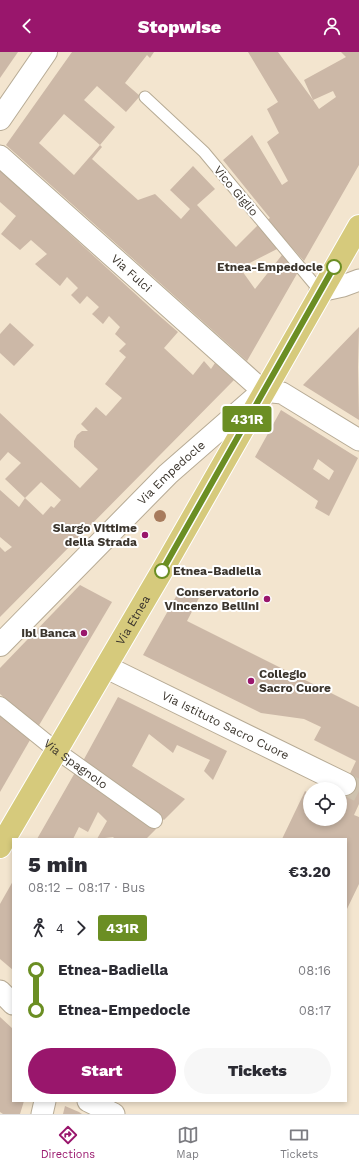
<!DOCTYPE html>
<html lang="en">
<head>
<meta charset="utf-8">
<style>
	:root { --surface:#fff; --page:#f7f7f7; --text:#2b2b33; --muted:#7c7c81; --line:#e1e1e2; --accent:#99166c }
	body { margin:0; font-family:"Work Sans",sans-serif; background:var(--page); color:var(--text); height:100vh; display:flex; flex-direction:column; font-size:15px; white-space:nowrap }
	* { box-sizing:border-box; margin:0 }
	p { font-size:13px; color:var(--muted) }
	.icon { flex:none; width:22px; height:22px; fill:none; stroke:currentColor; stroke-width:2; stroke-linecap:round; stroke-linejoin:round }
	.map { position:relative; flex:1; overflow:hidden }
	.sheet { position:absolute; left:12px; top:786px; width:335px; height:264px; display:flex; flex-direction:column; background:var(--surface); border-radius:0px; box-shadow:0 2px 6px #0003 }
	.sheet>* { flex:none }
	.badge { padding:0 8px; border-radius:3px; font-size:14px; line-height:26px }
	.buttons { position:absolute; left:303px; top:730px; display:grid; gap:8px }
	.buttons a { display:grid; place-items:center; width:44px; height:44px; border-radius:50%; background:var(--surface); box-shadow:0 2px 6px #0003; font-size:20px }
	.map>.badge { position:absolute; translate:-50% -50%; box-shadow:0 0 0 2px #fff }
	.legs { display:flex; align-items:center; gap:6px; height:44px; padding:0 16px; font-size:13px }
	.legs p { margin-inline-start:auto }
	.summary { display:flex; align-items:center; justify-content:space-between; height:68px; padding:0 16px }
	h1 { font-size:22px; font-weight:800; line-height:30px }
	.cta { display:flex; gap:8px; margin-top:auto; padding:8px 16px }
	.cta a { flex:1; height:46px; border-radius:24px; background:var(--accent); color:#fff; font-size:16px; font-weight:800; line-height:46px; text-align:center }
	.cta a+a { background:var(--page); color:var(--text) }
	ul { padding:0 16px; list-style:none }
	li { display:flex; align-items:center; gap:14px; height:40px; font-size:15px }
	li i { display:grid; place-items:center; width:6px; height:100%; margin:0 5px; background:currentColor }
	li i::after { content:''; width:10px; height:10px; margin:-5px; border:3px solid; border-radius:50%; background:var(--surface) }
	li p { margin-inline-start:auto }
	li:first-child i { background:linear-gradient(#0000 50%,currentColor 0) }
	li:last-child i { background:linear-gradient(currentColor 50%,#0000 0) }
	header { display:flex; justify-content:space-between; align-items:center; height:52px; padding:0 16px; background:var(--accent); color:#fff; font-size:18px; font-weight:800 }
	.tab-bar { display:flex; justify-content:space-around; align-items:center; height:56px; border-top:1px solid var(--line); background:var(--surface); font-size:11px; color:var(--muted) }
	.tab-bar a { display:grid; justify-items:center; gap:2px }
	.tab-bar .current { color:var(--accent) }
	.map>svg:first-child { display:block }
	.building { fill:#ccb8a7; fill-rule:evenodd }
	.lines { fill:none; stroke-linecap:round; stroke-linejoin:round }
	.tertiary-tunnel { stroke:#cec2af; stroke-width:22; stroke-dasharray:22 11; stroke-linecap:butt }
	.service-casing { stroke:#b7ab95; stroke-width:13 }
	.pedestrian-casing { stroke:#b7ab95; stroke-width:18 }
	.minor-casing { stroke:#b7ab95; stroke-width:23 }
	.tertiary-casing { stroke:#b7ab95; stroke-width:24 }
	.secondary-casing { stroke:#b7ab95; stroke-width:24 }
	.primary-casing { stroke:#fff; stroke-width:24 }
	.service { stroke:#fff; stroke-width:11 }
	.pedestrian { stroke:#fff; stroke-width:16 }
	.minor { stroke:#fff; stroke-width:21 }
	.tertiary { stroke:#fff; stroke-width:22 }
	.secondary { stroke:#fff; stroke-width:22 }
	.primary { stroke:#d6ca7c; stroke-width:22 }
	.tree { fill:#a77b5d }
	.line-1-casing { stroke:#fff; stroke-width:9 }
	.line-1 { stroke:#6b8e23; stroke-width:6 }
	.stop-1-dot { fill:#fff; stroke:#6b8e23; stroke-width:2 }
	.poi-dot { fill:#99166c; stroke:#fff; stroke-width:1.5 }
	.labels { text-anchor:middle; dominant-baseline:central; stroke-width:4; stroke-linejoin:round; paint-order:stroke }
	.street-label { font-size:12px; fill:#3b352d; stroke:#fff }
	.stop-label { font-size:12px; font-weight:bold; fill:#3b352d; stroke:#fff; text-anchor:end }
	.poi-label { font-size:12px; font-weight:bold; fill:#3b352d; stroke:#fff; text-anchor:end }
</style>
</head>
<body>
<header><svg class="icon" aria-label="back" viewBox="0 0 24 24"><path d="M15 5l-7 7 7 7"/></svg>Stopwise<svg class="icon" aria-label="person" viewBox="0 0 24 24"><circle cx="12" cy="8" r="4"/><path d="M4 21q1-7 8-7t8 7"/></svg></header>
<div class="map">
<svg width="359" height="1062" viewBox="0 0 359 1062">
	<rect width="100%" height="100%" fill="#f3e5cf"/>
	<g class="building">
		<polygon points="0,0 18,0 0,26"/>
		<path d="M72,0H154L150,6L147,3L125,31L140,44L126,60L97,34L84,48L115,75L100,93L102,95L92,107L138,148L155,142L181,167L190,157L170,138L193,114L215,137L197,153L236,195L258,173L279,196L240,216L255,237L282,203L298,220L247,309L6,93ZM64,62L100,93L74,123L39,91Z"/>
		<path d="M248,0H278L313,48L304,28L346,5L341,0H359V113L304,209L267,168L270,166L223,108L252,83L282,133L288,129L267,90L279,81L267,57L278,50ZM333,39L336,45L319,57L313,48Z"/>
		<polygon points="0,118 155,260 178,280 164,296 193,323 204,309 211,317 215,311 234,328 0,565 0,495 5,500 12,495 0,485 0,438 19,455 25,446 43,463 51,454 54,456 61,448 41,430 25,446 5,427 21,411 8,400 0,409 0,361 80,436 98,417 74,395 74,389 77,383 82,379 88,379 81,372 96,355 106,364 122,346 105,332 126,305 119,299 126,292 115,282 120,275 109,264 103,272 92,262 99,255 87,244 80,252 71,243 78,236 67,225 60,234 35,212 47,202 31,188 20,198 1,182 16,164 0,150"/>
		<polygon points="10,271 34,293 14,314 0,301 0,282"/>
		<polygon points="359,275 358,315 359,368 303,333"/>
		<path d="M281,358L358,406L329,464L315,456L318,449L255,405ZM318,407L334,419L329,428L313,417Z"/>
		<polygon points="80,533 112,550 38,675 0,642 0,616"/>
		<polygon points="182,534 200,544 187,569 359,655 359,752 354,763 359,765 359,832 346,859 346,787 282,787 305,739 310,742 310,767 340,767 340,743 356,709 314,688 321,675 304,667 261,661 143,603"/>
		<polygon points="118,645 227,699 213,728 204,719 210,708 177,693 173,701 149,682 132,714 185,747 164,768 135,745 83,709"/>
		<polygon points="0,662 30,688 0,740"/>
		<polygon points="77,717 124,753 156,777 146,787 115,787 113,785 97,787 107,769 98,760 88,780 79,775 73,787 37,787"/>
		<polygon points="13,829 13,918 0,907 0,852"/>
		<polygon points="0,965 13,977 13,1049 24,1049 20,1062 3,1062 0,1060"/>
		<polygon points="65,1054 79,1060 82,1062 63,1062"/>
	</g>
	<g class="lines">
		<polyline class="tertiary-tunnel" points="345,732 359,739"/>
		<defs>
			<polyline id="service" points="145,45 204,100 320,239"/>
			<g id="pedestrian">
				<path id="s1" d="M0,653L57,699L154,768"/>
			</g>
			<g id="minor">
				<path id="s2" d="M0,104L263,339L282,341L359,388"/>
				<polyline points="320,239 343,234 359,228"/>
				<polyline points="0,939 13,952"/>
				<polyline points="88,1049 114,1062"/>
				<polyline points="42,1062 45,1049"/>
			</g>
			<g id="tertiary">
				<path id="s3" d="M0,593L168,422L263,339"/>
				<path id="s4" d="M106,615L345,732"/>
			</g>
			<polyline id="secondary" points="0,67 46,0"/>
			<g id="primary">
				<path id="s5" d="M0,795L162,519L359,174"/>
			</g>
		</defs>
		<use href="#service" class="service-casing"/>
		<use href="#pedestrian" class="pedestrian-casing"/>
		<use href="#minor" class="minor-casing"/>
		<use href="#tertiary" class="tertiary-casing"/>
		<use href="#secondary" class="secondary-casing"/>
		<use href="#primary" class="primary-casing"/>
		<use href="#service" class="service"/>
		<use href="#pedestrian" class="pedestrian"/>
		<use href="#minor" class="minor"/>
		<use href="#tertiary" class="tertiary"/>
		<use href="#secondary" class="secondary"/>
		<use href="#primary" class="primary"/>
	</g>
	<circle class="tree" cx="160" cy="464" r="6"/>
	<g class="lines">
		<defs>
			<polyline id="line-1" points="162,519 334,215"/>
		</defs>
		<use href="#line-1" class="line-1-casing"/>
		<use href="#line-1" class="line-1"/>
	</g>
	<g class="stop-1-dot">
		<circle cx="334" cy="215" r="7"/>
		<circle cx="162" cy="519" r="7"/>
	</g>
	<g class="poi-dot">
		<circle cx="145" cy="483" r="4"/>
		<circle cx="267" cy="547" r="4"/>
		<circle cx="84" cy="581" r="4"/>
		<circle cx="251" cy="629" r="4"/>
	</g>
	<g class="labels">
		<g class="street-label">
			<text transform="translate(236 139) rotate(50)">Vico Giglio</text>
			<text stroke="none"><textPath href="#s2" startOffset="176">Via Fulci</textPath></text>
			<text stroke="none"><textPath href="#s3" startOffset="243">Via Empedocle</textPath></text>
			<text stroke="none"><textPath href="#s5" startOffset="263">Via Etnea</textPath></text>
			<text stroke="none"><textPath href="#s4" startOffset="133">Via Istituto Sacro Cuore</textPath></text>
			<text stroke="none"><textPath href="#s1" startOffset="96">Via Spagnolo</textPath></text>
		</g>
		<g class="stop-label">
			<text x="323" y="215">Etnea-Empedocle</text>
			<text x="173" y="519" text-anchor="start">Etnea-Badiella</text>
		</g>
		<g class="poi-label">
			<text x="137" y="476">Slargo Vittime<tspan x="137" dy="14">della Strada</tspan></text>
			<text x="259" y="540">Conservatorio<tspan x="259" dy="14">Vincenzo Bellini</tspan></text>
			<text x="76" y="581">Ibl Banca</text>
			<text x="259" y="622" text-anchor="start">Collegio<tspan x="259" dy="14">Sacro Cuore</tspan></text>
		</g>
	</g>
</svg>
<div class="buttons">
<a><svg class="icon" aria-label="locate" viewBox="0 0 24 24"><circle cx="12" cy="12" r="6"/><path d="M12 2v4M12 18v4M2 12h4M18 12h4"/></svg></a>
</div>
<b class="badge" style="left:247px;top:367px;background:#6b8e23;color:#fff">431R</b>
<section class="sheet">
<div class="summary"><div><h1>5 min</h1><p>08:12 – 08:17 · Bus</p></div><b>€3.20</b></div>
<div class="legs"><svg class="icon" aria-label="walk" viewBox="0 0 24 24"><circle cx="13" cy="4" r="2"/><path d="M13 8l-2 6 4 7M11 14l-3 7M7 12l3-4h3l4 4"/></svg>4<svg class="icon" aria-label="forward" viewBox="0 0 24 24"><path d="M9 5l7 7-7 7"/></svg><b class="badge" style="background:#6b8e23;color:#fff">431R</b></div>
<ul>
<li><i style="color:#6b8e23"></i><b>Etnea-Badiella</b><p>08:16</p></li>
<li><i style="color:#6b8e23"></i><b>Etnea-Empedocle</b><p>08:17</p></li>
</ul>
<div class="cta"><a>Start</a><a>Tickets</a></div>
</section>
</div>
<nav class="tab-bar">
<a class="current"><svg class="icon" aria-label="directions" viewBox="0 0 24 24"><path d="M12 3l9 9-9 9-9-9zM9 14v-3h6M13 9l2 2-2 2"/></svg>Directions</a>
<a><svg class="icon" aria-label="map" viewBox="0 0 24 24"><path d="M3 6l6-2 6 2 6-2v14l-6 2-6-2-6 2zM9 4v14M15 6v14"/></svg>Map</a>
<a><svg class="icon" aria-label="tickets" viewBox="0 0 24 24"><path d="M3 7h18v10H3zM15 7v10"/></svg>Tickets</a>
</nav>
</body>
</html>
